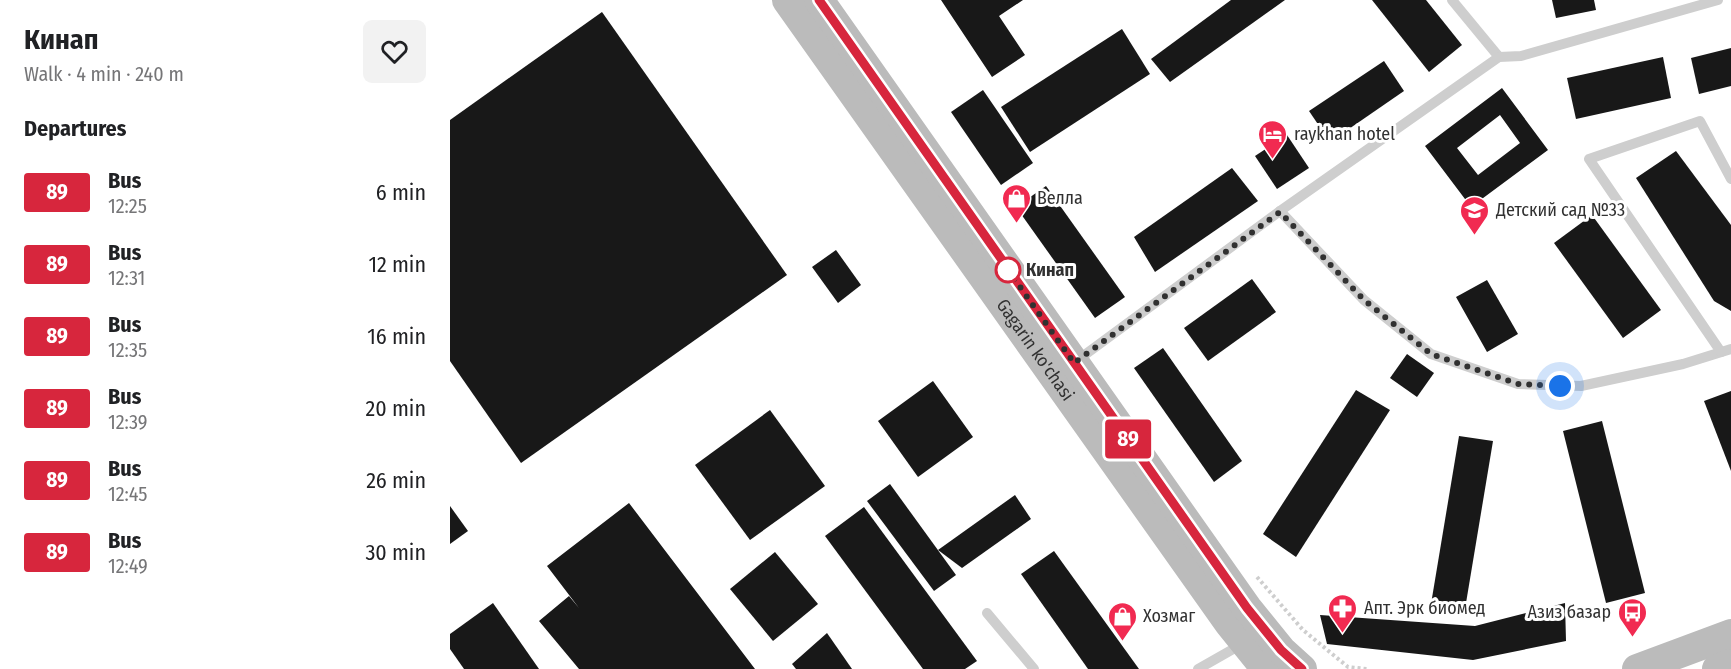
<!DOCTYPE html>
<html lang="en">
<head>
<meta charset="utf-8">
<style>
	:root { --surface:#fff; --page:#f2f2f2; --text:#202124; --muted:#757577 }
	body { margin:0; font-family:"Fira Sans Condensed",sans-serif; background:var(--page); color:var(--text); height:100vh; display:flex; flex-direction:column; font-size:22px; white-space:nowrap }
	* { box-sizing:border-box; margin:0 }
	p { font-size:20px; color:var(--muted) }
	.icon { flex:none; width:33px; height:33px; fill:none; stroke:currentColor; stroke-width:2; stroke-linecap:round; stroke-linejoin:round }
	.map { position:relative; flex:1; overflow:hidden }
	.sheet { display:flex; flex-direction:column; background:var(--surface); width:450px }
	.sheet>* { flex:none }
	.badge { padding:0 12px; border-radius:4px; font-size:21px; line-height:39px }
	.you { position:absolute; width:30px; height:30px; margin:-15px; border:4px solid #fff; border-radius:50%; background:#1a73e8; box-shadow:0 0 0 9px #1a73e833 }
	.map>.badge { position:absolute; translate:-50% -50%; box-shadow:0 0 0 3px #fff }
	h2 { padding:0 24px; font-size:22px; line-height:54px }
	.round { display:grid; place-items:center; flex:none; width:63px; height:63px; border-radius:9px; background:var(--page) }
	.head { display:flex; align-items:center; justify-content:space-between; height:102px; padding:0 24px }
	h1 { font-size:28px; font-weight:700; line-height:45px }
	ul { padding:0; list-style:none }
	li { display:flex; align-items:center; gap:18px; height:72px; padding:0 24px }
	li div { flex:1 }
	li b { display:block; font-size:22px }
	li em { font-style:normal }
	li .badge { min-width:66px; font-weight:700; text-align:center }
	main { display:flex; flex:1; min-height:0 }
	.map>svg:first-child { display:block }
	.building { fill:#181818; fill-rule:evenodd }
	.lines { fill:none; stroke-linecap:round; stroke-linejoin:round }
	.path { stroke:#cecece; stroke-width:4; stroke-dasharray:3 3; stroke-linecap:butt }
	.service { stroke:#cecece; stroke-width:10 }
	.secondary { stroke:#bbb; stroke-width:30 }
	.line-casing { stroke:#fff; stroke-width:14 }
	.line { stroke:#d7263d; stroke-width:9 }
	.walk { stroke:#313131; stroke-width:6; stroke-dasharray:0 10.8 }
	.stop-dot { fill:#fff; stroke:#d7263d; stroke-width:3 }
	.labels { text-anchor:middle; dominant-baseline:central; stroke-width:6; stroke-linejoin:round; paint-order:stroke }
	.poi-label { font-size:18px; fill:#313131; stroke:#fff; text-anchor:start }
	.stop-label { font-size:18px; font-weight:bold; fill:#313131; stroke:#fff; text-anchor:start }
	.street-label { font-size:18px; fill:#313131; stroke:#fff }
</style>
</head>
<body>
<main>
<section class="sheet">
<div class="head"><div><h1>Кинап</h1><p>Walk · 4 min · 240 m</p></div><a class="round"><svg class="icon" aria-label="heart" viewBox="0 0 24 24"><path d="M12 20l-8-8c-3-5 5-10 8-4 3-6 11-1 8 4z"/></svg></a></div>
<h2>Departures</h2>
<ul>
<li><span class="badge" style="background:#d7263d;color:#fff">89</span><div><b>Bus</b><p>12:25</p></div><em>6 min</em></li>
<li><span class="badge" style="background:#d7263d;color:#fff">89</span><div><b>Bus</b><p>12:31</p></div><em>12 min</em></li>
<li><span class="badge" style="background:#d7263d;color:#fff">89</span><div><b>Bus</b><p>12:35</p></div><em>16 min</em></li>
<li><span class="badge" style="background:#d7263d;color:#fff">89</span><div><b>Bus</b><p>12:39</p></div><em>20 min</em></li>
<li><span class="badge" style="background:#d7263d;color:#fff">89</span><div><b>Bus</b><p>12:45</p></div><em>26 min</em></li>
<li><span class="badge" style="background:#d7263d;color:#fff">89</span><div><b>Bus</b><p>12:49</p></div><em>30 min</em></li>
</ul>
</section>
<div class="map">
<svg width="1281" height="669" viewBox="0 0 1281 669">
	<rect width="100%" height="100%" fill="#fff"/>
	<g class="building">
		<polygon points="491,0 573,0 549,16 575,55 542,77"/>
		<polygon points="781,0 835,0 720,82 701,59"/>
		<polygon points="922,0 976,0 1012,45 979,72"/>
		<polygon points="1102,0 1144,0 1146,10 1106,18"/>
		<polygon points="152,12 337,275 71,463 0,361 0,120"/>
		<polygon points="672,29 700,74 580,152 551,107"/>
		<polygon points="1281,48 1281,86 1249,94 1241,58"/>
		<polygon points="1213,57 1221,98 1126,119 1117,78"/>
		<polygon points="934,61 954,91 880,142 859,111"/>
		<path d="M1052,88L1098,150L1021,207L975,146ZM1050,115L1070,143L1028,175L1007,148Z"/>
		<polygon points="533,90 583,163 551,185 501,112"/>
		<polygon points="837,135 859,168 827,189 805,156"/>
		<polygon points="1226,151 1281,225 1281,311 1264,301 1186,178"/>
		<polygon points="782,168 808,201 705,272 684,237"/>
		<polygon points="596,186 675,297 645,318 566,207"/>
		<polygon points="1142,215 1211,310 1173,338 1104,243"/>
		<polygon points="386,250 411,285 388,303 362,267"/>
		<polygon points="802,279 826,312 758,361 734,328"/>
		<polygon points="1037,280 1068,334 1037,352 1006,297"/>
		<polygon points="713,348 792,461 764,482 684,368"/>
		<polygon points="957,354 984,373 967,397 940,378"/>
		<polygon points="483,381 523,437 468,477 428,421"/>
		<polygon points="906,390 940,410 846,557 813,534"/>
		<polygon points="1281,391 1281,471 1254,401"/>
		<polygon points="320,410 375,486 300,540 245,465"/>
		<polygon points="1152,421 1195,593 1156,603 1113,431"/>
		<polygon points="1009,436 1043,441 1014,615 980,610"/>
		<polygon points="440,484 506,575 484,591 417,501"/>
		<polygon points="565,495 581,519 512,568 488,550"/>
		<polygon points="179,503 305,669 129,669 89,621 119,596 129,608 97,566"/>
		<polygon points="0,506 18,531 0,544"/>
		<polygon points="414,507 527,661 515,669 473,669 375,536"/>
		<polygon points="604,551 689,669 638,669 571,574"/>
		<polygon points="325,552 368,604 323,641 280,589"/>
		<polygon points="43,603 89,669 14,669 0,649 0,634"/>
		<polygon points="1115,603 1116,641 1023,660 877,644 870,615 1025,626"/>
		<polygon points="377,633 402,669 346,669 342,664"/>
	</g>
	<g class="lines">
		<polyline class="path" points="807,577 853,630 898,667 917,669"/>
		<g class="service">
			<polyline points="1002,0 1049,57"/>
			<polyline points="830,211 914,300 981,354 1068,384 1131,386 1233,364 1281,349"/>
			<polyline points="1271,352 1139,159 1250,121 1281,179"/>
			<polyline points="625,362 830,211 1049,57 1071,56 1268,0"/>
			<polyline points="537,613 584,669"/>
			<polyline points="748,669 792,644"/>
		</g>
		<g class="secondary">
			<path id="s1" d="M337,0L779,623L816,669"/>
			<polyline points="369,0 797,608 831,650 852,669"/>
			<polyline points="1187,669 1281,634"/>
			<polyline points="1267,669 1281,664"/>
		</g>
	</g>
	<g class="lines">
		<defs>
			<polyline id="line" points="369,0 797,608 831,650 852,669"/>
		</defs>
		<use href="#line" class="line-casing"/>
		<use href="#line" class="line"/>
		<polyline class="walk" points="558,270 624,363 830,212 914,300 981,354 1068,384 1110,386"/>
	</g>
	<defs>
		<symbol id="hotel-pin" viewBox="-11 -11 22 30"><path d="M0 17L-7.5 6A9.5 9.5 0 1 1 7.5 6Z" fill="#f12a51" stroke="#fff"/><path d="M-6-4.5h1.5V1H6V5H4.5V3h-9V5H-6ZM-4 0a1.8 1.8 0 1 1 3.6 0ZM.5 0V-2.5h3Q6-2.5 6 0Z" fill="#fff"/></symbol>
		<symbol id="shop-pin" viewBox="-11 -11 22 30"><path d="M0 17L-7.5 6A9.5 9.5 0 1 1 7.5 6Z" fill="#f12a51" stroke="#fff"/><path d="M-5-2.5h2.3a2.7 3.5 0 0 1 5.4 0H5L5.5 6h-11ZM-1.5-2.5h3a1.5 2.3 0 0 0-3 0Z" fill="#fff"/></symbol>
		<symbol id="school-pin" viewBox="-11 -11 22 30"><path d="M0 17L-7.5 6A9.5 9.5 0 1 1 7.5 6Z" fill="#f12a51" stroke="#fff"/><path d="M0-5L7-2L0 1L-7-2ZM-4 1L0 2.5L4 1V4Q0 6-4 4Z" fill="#fff"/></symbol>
		<symbol id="pharmacy-pin" viewBox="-11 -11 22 30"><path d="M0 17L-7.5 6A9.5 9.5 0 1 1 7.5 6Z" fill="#f12a51" stroke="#fff"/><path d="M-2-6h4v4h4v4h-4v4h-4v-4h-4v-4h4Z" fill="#fff"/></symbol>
		<symbol id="bus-pin" viewBox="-11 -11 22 30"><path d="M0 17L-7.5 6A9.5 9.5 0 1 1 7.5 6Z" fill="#f12a51" stroke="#fff"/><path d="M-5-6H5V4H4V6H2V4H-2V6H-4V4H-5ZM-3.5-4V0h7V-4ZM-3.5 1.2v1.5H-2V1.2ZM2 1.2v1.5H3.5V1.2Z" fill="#fff"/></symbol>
	</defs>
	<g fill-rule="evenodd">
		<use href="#hotel-pin" x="806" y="118" width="33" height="45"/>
		<use href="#shop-pin" x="550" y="182" width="33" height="45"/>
		<use href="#school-pin" x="1008" y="194" width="33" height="45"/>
		<use href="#pharmacy-pin" x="876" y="592" width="33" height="45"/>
		<use href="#bus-pin" x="1166" y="596" width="33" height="45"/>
		<use href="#shop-pin" x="656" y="600" width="33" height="45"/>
	</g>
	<circle class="stop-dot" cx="558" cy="270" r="12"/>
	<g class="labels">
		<g class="poi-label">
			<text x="844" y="134">raykhan hotel</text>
			<text x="587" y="198">Велла</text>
			<text x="1046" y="210">Детский сад №33</text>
			<text x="914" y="608">Апт. Эрк биомед</text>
			<text x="1161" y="612" text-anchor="end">Азиз базар</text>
			<text x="693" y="616">Хозмаг</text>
		</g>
		<g class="stop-label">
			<text x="576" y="270">Кинап</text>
		</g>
		<g class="street-label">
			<text stroke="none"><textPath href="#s1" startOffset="429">Gagarin ko'chasi</textPath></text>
		</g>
	</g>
</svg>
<div class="you" style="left:1110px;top:386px"></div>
<b class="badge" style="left:678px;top:439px;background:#d7263d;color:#fff">89</b>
</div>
</main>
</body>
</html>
